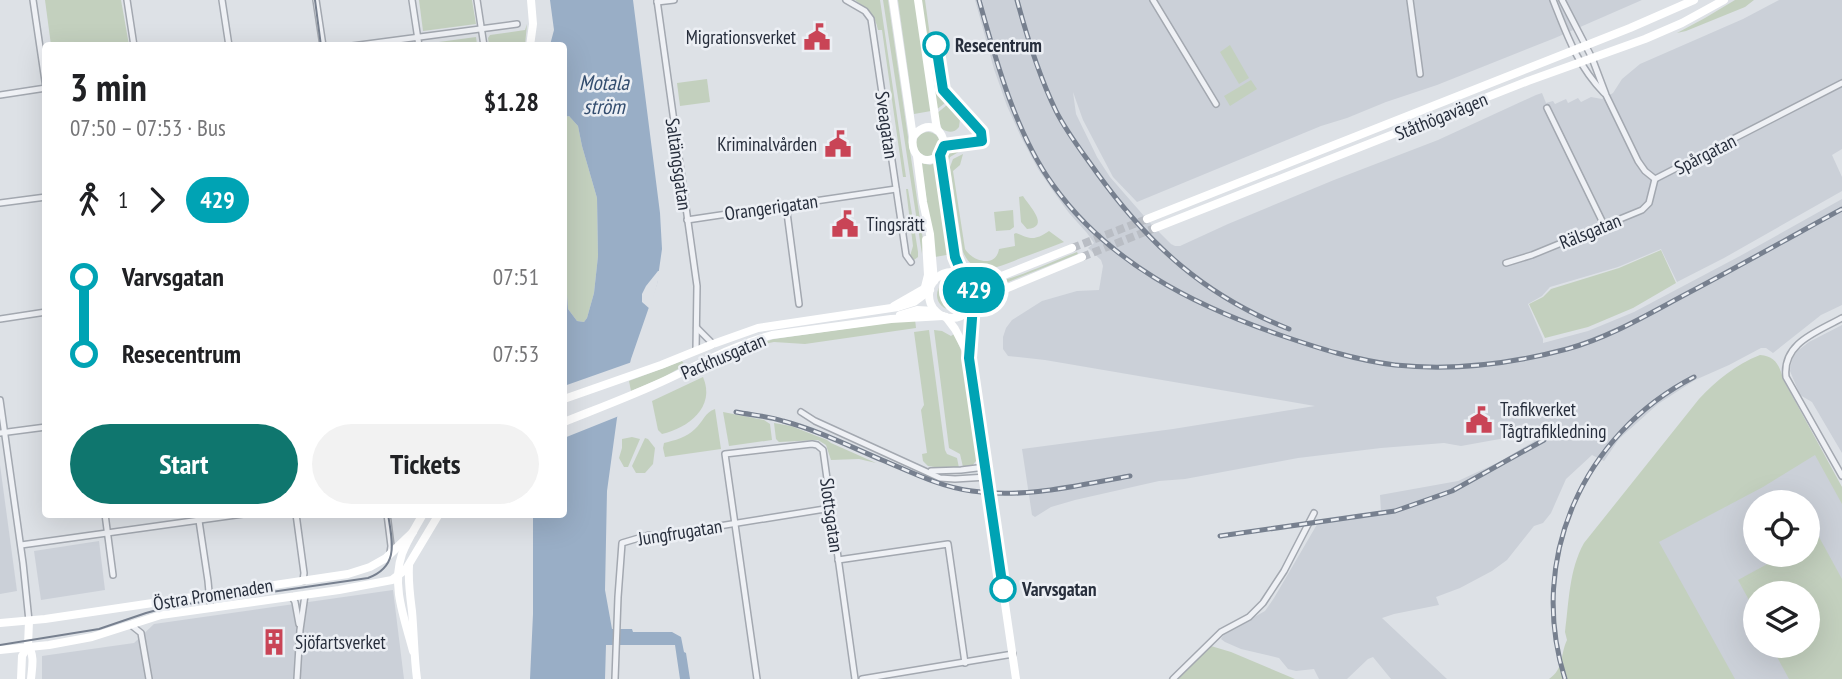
<!DOCTYPE html>
<html lang="en">
<head>
<meta charset="utf-8">
<style>
	:root { --surface:#fff; --page:#f2f2f2; --text:#202124; --muted:#757577; --accent:#0f766e }
	body { margin:0; font-family:"PT Sans Narrow",sans-serif; background:var(--page); color:var(--text); height:100vh; display:flex; flex-direction:column; font-size:26px; white-space:nowrap }
	* { box-sizing:border-box; margin:0 }
	p { font-size:23px; color:var(--muted) }
	.icon { flex:none; width:38px; height:38px; fill:none; stroke:currentColor; stroke-width:2; stroke-linecap:round; stroke-linejoin:round }
	.map { position:relative; flex:1; overflow:hidden }
	.sheet { position:absolute; left:42px; top:42px; width:525px; height:476px; display:flex; flex-direction:column; background:var(--surface); border-radius:7px; box-shadow:0 7px 28px #0002 }
	.sheet>* { flex:none }
	.badge { padding:0 14px; border-radius:23px; font-size:24px; line-height:46px }
	.tools { position:absolute; left:1743px; top:490px; display:grid; gap:14px }
	.tools a { display:grid; place-items:center; width:77px; height:77px; border-radius:50%; background:var(--surface); box-shadow:0 7px 28px #0002; font-size:35px }
	.map>.badge { position:absolute; translate:-50% -50%; box-shadow:0 0 0 4px #fff }
	.legs { display:flex; align-items:center; gap:10px; height:77px; padding:0 28px; font-size:23px }
	.legs p { margin-inline-start:auto }
	.head { display:flex; align-items:center; justify-content:space-between; height:119px; padding:0 28px }
	h1 { font-size:38px; font-weight:600; line-height:52px }
	.action { display:flex; gap:14px; margin-top:auto; padding:14px 28px }
	.action a { flex:1; height:80px; border-radius:42px; background:var(--accent); color:#fff; font-size:28px; font-weight:600; line-height:80px; text-align:center }
	.action a+a { background:var(--page); color:var(--text) }
	ul { padding:0 28px; list-style:none }
	li { display:flex; align-items:center; gap:24px; height:77px; font-size:26px }
	li i { display:grid; place-items:center; width:10px; height:100%; margin:0 9px; background:currentColor }
	li i::after { content:''; width:18px; height:18px; margin:-9px; border:5px solid; border-radius:50%; background:var(--surface) }
	li p { margin-inline-start:auto }
	li:first-child i { background:linear-gradient(#0000 50%,currentColor 0) }
	li:last-child i { background:linear-gradient(currentColor 50%,#0000 0) }
	.map>svg:first-child { display:block }
	.built { fill:#cbd0d8; fill-rule:evenodd }
	.green { fill:#c3d0be }
	.water { fill:#99aec6 }
	.pier { fill:#dde1e6 }
	.lines { fill:none; stroke-linecap:round; stroke-linejoin:round }
	.secondary-tunnel { stroke:#b9bdc4; stroke-width:8; stroke-dasharray:8 4; stroke-linecap:butt }
	.street-casing { stroke:#a3a8b0; stroke-width:8 }
	.street { stroke:#eff1f5; stroke-width:5 }
	.secondary { stroke:#fff; stroke-width:8 }
	.tram { stroke:#77808f; stroke-width:2 }
	.rail-casing { stroke:#77808f; stroke-width:5 }
	.rail { stroke:#eceff4; stroke-width:2.5; stroke-dasharray:8; stroke-linecap:butt }
	.line-1-casing { stroke:#fff; stroke-width:16 }
	.line-1 { stroke:#00a3b4; stroke-width:10 }
	.stop-1-dot { fill:#fff; stroke:#00a3b4; stroke-width:3.5 }
	.labels { text-anchor:middle; dominant-baseline:central; stroke-width:5; stroke-linejoin:round; paint-order:stroke }
	.poi-label { font-size:19px; fill:#272e3c; stroke:#eceff4; text-anchor:start }
	.stop-label { font-size:19px; font-weight:bold; fill:#272e3c; stroke:#eceff4; text-anchor:start }
	.street-label { font-size:19px; fill:#272e3c; stroke:#eceff4 }
	.water-label { font-size:21px; font-style:italic; fill:#334d6f; stroke:#eceff4 }
</style>
</head>
<body>
<div class="map">
<svg width="1842" height="679" viewBox="0 0 1842 679">
	<rect width="100%" height="100%" fill="#dde1e6"/>
	<g class="built">
		<polygon points="975,0 1642,0 1555,38 1437,85 1386,102 1347,118 1321,126 1137,202 1113,177 1083,120 1073,92 1076,114 1097,157 1110,177 1151,224 1171,244 1175,246 1180,246 1228,224 1334,180 1438,140 1536,95 1542,93 1546,103 1553,101 1555,104 1566,99 1568,103 1578,98 1581,102 1591,97 1602,99 1613,93 1622,79 1640,64 1743,19 1779,0 1842,0 1842,149 1832,155 1842,177 1842,191 1724,258 1677,282 1661,249 1618,267 1550,287 1542,296 1528,304 1543,339 1543,343 1588,331 1634,312 1740,256 1842,199 1842,305 1821,315 1773,353 1766,348 1761,348 1729,365 1695,380 1658,404 1619,439 1604,461 1592,455 1566,479 1551,513 1543,523 1534,526 1507,560 1492,571 1460,588 1436,597 1439,605 1394,614 1382,618 1447,679 1391,679 1373,657 1368,659 1347,679 1319,679 1314,669 1296,671 1288,669 1279,658 1241,649 1225,642 1221,639 1224,634 1265,611 1274,598 1319,521 1381,511 1380,495 1458,481 1499,462 1533,442 1538,437 1539,432 1461,446 1444,443 1381,448 1298,458 1185,479 1159,481 1075,500 1051,507 1035,517 1032,515 1022,449 1173,429 1315,406 1045,360 1008,356 1003,349 1003,337 1006,328 1012,320 1042,301 1077,291 1099,290 1103,266 1101,260 1088,248 1094,243 1087,233 1069,213 1053,191 1038,169 1021,137 1007,106 994,69"/>
		<polygon points="1842,325 1842,453 1812,402 1800,395 1790,371 1792,359 1796,352 1809,342"/>
		<path d="M1818,450L1842,491V679H1731L1653,541ZM1755,502H1808V555H1755ZM1755,593H1808V646H1755Z"/>
		<polygon points="0,465 17,591 0,594"/>
		<polygon points="99,541 105,590 41,600 34,551"/>
		<polygon points="393,590 404,679 42,679 42,656 134,643 154,624"/>
	</g>
	<g class="green">
		<polygon points="45,0 121,0 129,45 51,45"/>
		<polygon points="419,0 472,0 476,24 423,31"/>
		<path d="M855,0H880L906,177H903L882,30H878C875,14 867,9 855,0Z"/>
		<polygon points="883,0 888,0 923,240 922,254"/>
		<polygon points="898,0 915,0 931,111 914,114"/>
		<polygon points="920,0 925,0 938,94 945,103 936,110"/>
		<polygon points="1735,0 1754,0 1745,7 1686,31 1677,33 1705,18"/>
		<polygon points="527,24 525,45 489,45 488,38 490,35 525,30"/>
		<polygon points="476,37 477,45 424,45 424,44"/>
		<polygon points="1230,45 1249,78 1239,84 1220,52"/>
		<polygon points="707,79 710,102 680,106 677,83"/>
		<polygon points="1251,80 1257,89 1230,106 1224,96"/>
		<path d="M947,105L960,119L959,127C954,133 949,133 942,129L936,114Z"/>
		<polygon points="569,116 578,126 582,146 597,198 598,256 594,293 587,318 584,322 577,321 568,309 564,252 564,117"/>
		<circle cx="928" cy="144" r="12"/>
		<path d="M960,148L962,150L950,157L947,166L960,253L957,254L944,163C946,154 950,150 960,148Z"/>
		<path d="M963,154L960,165L953,171L965,249C973,262 996,268 999,249L1015,246L1014,234L1016,233C1031,239 1034,241 1049,231L1064,242C1050,247 1036,253 1021,258C1001,266 975,280 963,252L950,167L953,159Z"/>
		<polygon points="938,162 952,254 935,257 921,163 930,165"/>
		<polygon points="906,189 908,189 918,252 918,257 914,260 910,256 913,246"/>
		<path d="M1023,196C1029,206 1051,227 1027,229L1021,222L1019,197Z"/>
		<polygon points="1013,210 1014,227 1010,230 996,231 994,212"/>
		<polygon points="1661,250 1676,283 1633,308 1588,327 1545,338 1529,304 1543,297 1551,289 1619,268"/>
		<path d="M1077,252L1078,254L978,294L977,285C1004,285 1050,262 1077,252Z"/>
		<circle cx="952" cy="295" r="15"/>
		<polygon points="915,319 916,328 805,344 774,342 764,344 729,355 711,366 708,365 739,350 774,339"/>
		<polygon points="929,330 945,450 947,454 957,458 959,468 947,469 928,466 923,461 922,454 927,453 921,410 924,405 914,332"/>
		<path d="M934,330L942,331L951,336L954,334C972,369 972,412 978,450L976,461L971,467H963L960,454L949,448Z"/>
		<path d="M1760,355C1776,356 1780,367 1783,379L1842,487V504L1815,455L1763,487L1659,542L1735,679H1549C1564,669 1560,655 1567,640L1565,632C1569,602 1569,570 1584,543L1699,399C1716,381 1736,364 1760,355Z"/>
		<polygon points="682,361 685,365 662,378 631,391 629,381"/>
		<path d="M703,377C716,407 688,428 662,434L658,430L652,401Z"/>
		<path d="M715,409L721,449L665,457L663,448L664,443C675,440 686,438 695,429C703,422 705,412 715,409Z"/>
		<polygon points="723,412 764,420 770,424 772,440 729,446"/>
		<polygon points="774,423 791,426 827,440 831,443 876,463 859,459 831,460 826,445 818,440 779,442 776,439"/>
		<polygon points="632,437 640,439 628,467 624,467 619,458 622,448 622,439"/>
		<polygon points="645,438 648,439 655,448 653,464 645,473 636,473 632,466"/>
		<polygon points="1808,534 1811,541 1819,537 1842,579 1842,679 1789,679 1771,646 1808,646 1808,593 1755,593 1755,611 1738,580 1771,562 1768,555 1808,555"/>
		<polygon points="1211,646 1231,652 1295,679 1178,679"/>
	</g>
	<polygon class="water" points="550,0 633,0 660,213 662,249 657,284 631,359 617,418 607,491 605,590 612,629 632,629 633,632 672,632 681,637 684,652 686,653 690,679 680,679 675,645 606,645 605,679 530,679 533,614 533,515 564,514 564,252 568,309 577,321 584,322 587,318 594,293 598,256 597,198 582,146 578,126 569,116 564,117 564,46 550,45 554,30"/>
	<g class="pier">
		<polygon points="658,271 660,271 657,285 650,309 642,302 642,294 646,286"/>
		<polygon points="632,362 619,416 564,438 564,386"/>
	</g>
	<g class="lines">
		<g class="secondary-tunnel">
			<polyline points="1072,248 1147,219"/>
			<polyline points="1082,257 1155,228"/>
		</g>
		<defs>
			<g id="street">
				<polyline points="33,0 46,88"/>
				<polyline points="127,0 134,46"/>
				<polyline points="222,0 229,46"/>
				<polyline points="316,0 323,46"/>
				<polyline points="412,0 419,46"/>
				<polyline points="477,0 484,46"/>
				<polyline points="657,0 697,286 696,350"/>
				<polyline points="846,0 865,11 871,19 906,255 911,262"/>
				<polyline points="1153,0 1216,104"/>
				<polyline points="1410,0 1420,74"/>
				<path d="M1553,0C1567,35 1577,65 1604,93"/>
				<polyline points="1562,0 1592,58 1606,95 1638,161 1645,171 1655,179 1842,83"/>
				<polyline points="657,2 674,0"/>
				<polyline points="352,46 517,24"/>
				<polyline points="0,95 46,88"/>
				<polyline points="1547,108 1604,225"/>
				<polyline points="0,203 46,197"/>
				<polyline points="786,205 799,304"/>
				<polyline points="687,220 896,189"/>
				<polyline points="1506,263 1532,255 1642,210 1649,203 1655,179"/>
				<path d="M1842,318C1817,332 1782,343 1786,377L1842,476"/>
				<polyline points="0,319 46,312"/>
				<polyline points="697,328 713,344"/>
				<polyline points="0,400 23,563 29,621"/>
				<polyline points="801,412 815,421 940,478 955,479 987,477"/>
				<polyline points="0,433 46,427"/>
				<polyline points="931,471 961,470 985,467"/>
				<polyline points="105,514 113,575"/>
				<polyline points="198,514 208,581 210,603"/>
				<polyline points="296,514 304,573 303,581"/>
				<polyline points="387,514 391,546 390,553"/>
				<polyline points="21,545 243,514"/>
				<polyline points="838,560 948,544 965,663"/>
				<polyline points="292,597 295,602 299,624"/>
				<polyline points="131,625 141,633 149,679"/>
				<polyline points="297,679 300,630 305,595"/>
				<polyline points="615,679 618,597 622,543 649,535 657,536 831,508"/>
				<polyline points="757,679 725,454 812,444 817,445 823,450 855,679"/>
				<polyline points="862,679 1013,654"/>
				<polyline points="1173,679 1221,632 1249,617 1263,603 1284,571 1314,513"/>
			</g>
		</defs>
		<use href="#street" class="street-casing"/>
		<use href="#street" class="street"/>
		<g class="secondary">
			<path d="M893,0L913,137C909,160 932,169 944,149C946,127 925,119 913,137"/>
			<polyline points="918,0 937,130"/>
			<polyline points="530,46 533,24 531,0"/>
			<path d="M940,155C945,195 946,239 963,276"/>
			<polyline points="917,156 923,202 930,234 934,281"/>
			<polyline points="1147,219 1630,28 1694,0"/>
			<polyline points="1155,228 1528,81 1645,39 1682,23 1724,0"/>
			<circle cx="952" cy="295" r="23"/>
			<polyline points="966,277 978,280 994,279 1072,248"/>
			<polyline points="925,287 928,275 926,240"/>
			<polyline points="974,302 1082,257"/>
			<polyline points="972,305 969,358 1016,679"/>
			<polyline points="894,306 929,286"/>
			<polyline points="900,315 917,310 935,311"/>
			<polyline points="946,317 955,329 968,354"/>
			<polyline points="564,399 661,365 713,344 758,328 898,307 914,302 930,290"/>
			<path d="M564,422C599,408 634,395 668,379C702,363 735,345 772,335L891,319L943,316"/>
			<path d="M409,566C408,582 410,596 412,611C414,634 414,656 417,679"/>
			<polyline points="0,623 45,619 348,574 370,567 386,558 413,532"/>
			<path d="M28,646C35,655 32,668 31,679"/>
			<polyline points="0,650 49,645 92,637 161,615 339,590 392,580 406,569 439,514"/>
			<path d="M413,651C405,620 391,586 402,554C407,540 416,527 423,514"/>
			<polyline points="21,679 22,656 28,646 29,621"/>
		</g>
		<g class="tram">
			<polyline points="315,0 321,46"/>
			<path d="M0,645L99,629L146,613L168,607L368,578C400,566 392,541 388,514"/>
		</g>
		<defs>
			<g id="rail">
				<path d="M979,0C996,61 1016,134 1053,185C1108,262 1193,305 1280,335C1318,348 1355,360 1395,365C1453,371 1511,364 1567,349C1611,337 1650,313 1690,292C1741,265 1791,237 1842,209"/>
				<path d="M1017,0C1027,37 1039,76 1056,111C1067,133 1083,153 1097,173C1150,246 1205,296 1289,329"/>
				<path d="M736,412C751,415 768,416 783,421C817,430 849,446 882,460C911,472 940,487 972,491C1024,499 1079,485 1130,476"/>
				<polyline points="1220,536 1395,511 1452,491 1544,440"/>
				<path d="M1565,679C1527,559 1583,434 1694,377"/>
			</g>
		</defs>
		<use href="#rail" class="rail-casing"/>
		<use href="#rail" class="rail"/>
	</g>
	<g class="lines">
		<defs>
			<polyline id="line-1" points="936,45 943,90 981,132 982,141 944,146 940,155 955,257 963,276 971,284 974,292 969,358 1003,589"/>
		</defs>
		<use href="#line-1" class="line-1-casing"/>
		<use href="#line-1" class="line-1"/>
	</g>
	<defs>
		<symbol id="civic-bare" viewBox="-9 -9 18 18"><path d="M-.6-6.5H3V-4.5H.6V-3L4-1V1h2V6H-6V1h2V-1L-.6-3ZM-1.2 2.5V6h2.4V2.5Z" fill="#c94456" stroke="#eceff4" stroke-width="2.5" paint-order="stroke"/></symbol>
		<symbol id="building-bare" viewBox="-9 -9 18 18"><path d="M-4-6H4V6H1V3H-1V6H-4ZM-2.5-4.3h1.7v1.8h-1.7ZM.8-4.3h1.7v1.8H.8ZM-2.5-1h1.7V.8h-1.7ZM.8-1h1.7V.8H.8Z" fill="#c94456" stroke="#eceff4" stroke-width="2.5" paint-order="stroke"/></symbol>
	</defs>
	<g fill-rule="evenodd">
		<use href="#civic-bare" x="798" y="18" width="38" height="38"/>
		<use href="#civic-bare" x="819" y="125" width="38" height="38"/>
		<use href="#civic-bare" x="826" y="205" width="38" height="38"/>
		<use href="#civic-bare" x="1460" y="401" width="38" height="38"/>
		<use href="#building-bare" x="255" y="623" width="38" height="38"/>
	</g>
	<g class="stop-1-dot">
		<circle cx="936" cy="45" r="12"/>
		<circle cx="1003" cy="589" r="12"/>
	</g>
	<g class="labels">
		<g class="poi-label">
			<text x="796" y="37" text-anchor="end">Migrationsverket</text>
			<text x="817" y="144" text-anchor="end">Kriminalvården</text>
			<text x="866" y="224">Tingsrätt</text>
			<text x="1500" y="409">Trafikverket<tspan x="1500" dy="22">Tågtrafikledning</tspan></text>
			<text x="295" y="642">Sjöfartsverket</text>
		</g>
		<g class="stop-label">
			<text x="955" y="45">Resecentrum</text>
			<text x="1022" y="589">Varvsgatan</text>
		</g>
		<g class="street-label">
			<text transform="translate(1441 116) rotate(-22)">Ståthögavägen</text>
			<text transform="translate(887 125) rotate(82)">Sveagatan</text>
			<text transform="translate(1705 154) rotate(-27)">Spårgatan</text>
			<text transform="translate(679 164) rotate(82)">Saltängsgatan</text>
			<text transform="translate(771 207) rotate(-8)">Orangerigatan</text>
			<text transform="translate(1590 231) rotate(-22)">Rälsgatan</text>
			<text transform="translate(723 356) rotate(-23)">Packhusgatan</text>
			<text transform="translate(832 515) rotate(82)">Slottsgatan</text>
			<text transform="translate(680 532) rotate(-9)">Jungfrugatan</text>
			<text transform="translate(213 594) rotate(-9)">Östra Promenaden</text>
		</g>
		<g class="water-label">
			<text x="604" y="82">Motala<tspan x="604" dy="24">ström</tspan></text>
		</g>
	</g>
</svg>
<div class="tools">
<a><svg class="icon" aria-label="locate" viewBox="0 0 24 24"><circle cx="12" cy="12" r="6"/><path d="M12 2v4M12 18v4M2 12h4M18 12h4"/></svg></a>
<a><svg class="icon" aria-label="layers" viewBox="0 0 24 24"><path d="M12 4l9 5-9 5-9-5zM3 14l9 5 9-5"/></svg></a>
</div>
<b class="badge" style="left:974px;top:290px;background:#00a3b4;color:#fff">429</b>
<section class="sheet">
<div class="head"><div><h1>3 min</h1><p>07:50 – 07:53 · Bus</p></div><b>$1.28</b></div>
<div class="legs"><svg class="icon" aria-label="walk" viewBox="0 0 24 24"><circle cx="13" cy="4" r="2"/><path d="M13 8l-2 6 4 7M11 14l-3 7M7 12l3-4h3l4 4"/></svg>1<svg class="icon" aria-label="forward" viewBox="0 0 24 24"><path d="M9 5l7 7-7 7"/></svg><b class="badge" style="background:#00a3b4;color:#fff">429</b></div>
<ul>
<li><i style="color:#00a3b4"></i><b>Varvsgatan</b><p>07:51</p></li>
<li><i style="color:#00a3b4"></i><b>Resecentrum</b><p>07:53</p></li>
</ul>
<div class="action"><a>Start</a><a>Tickets</a></div>
</section>
</div>
</body>
</html>
